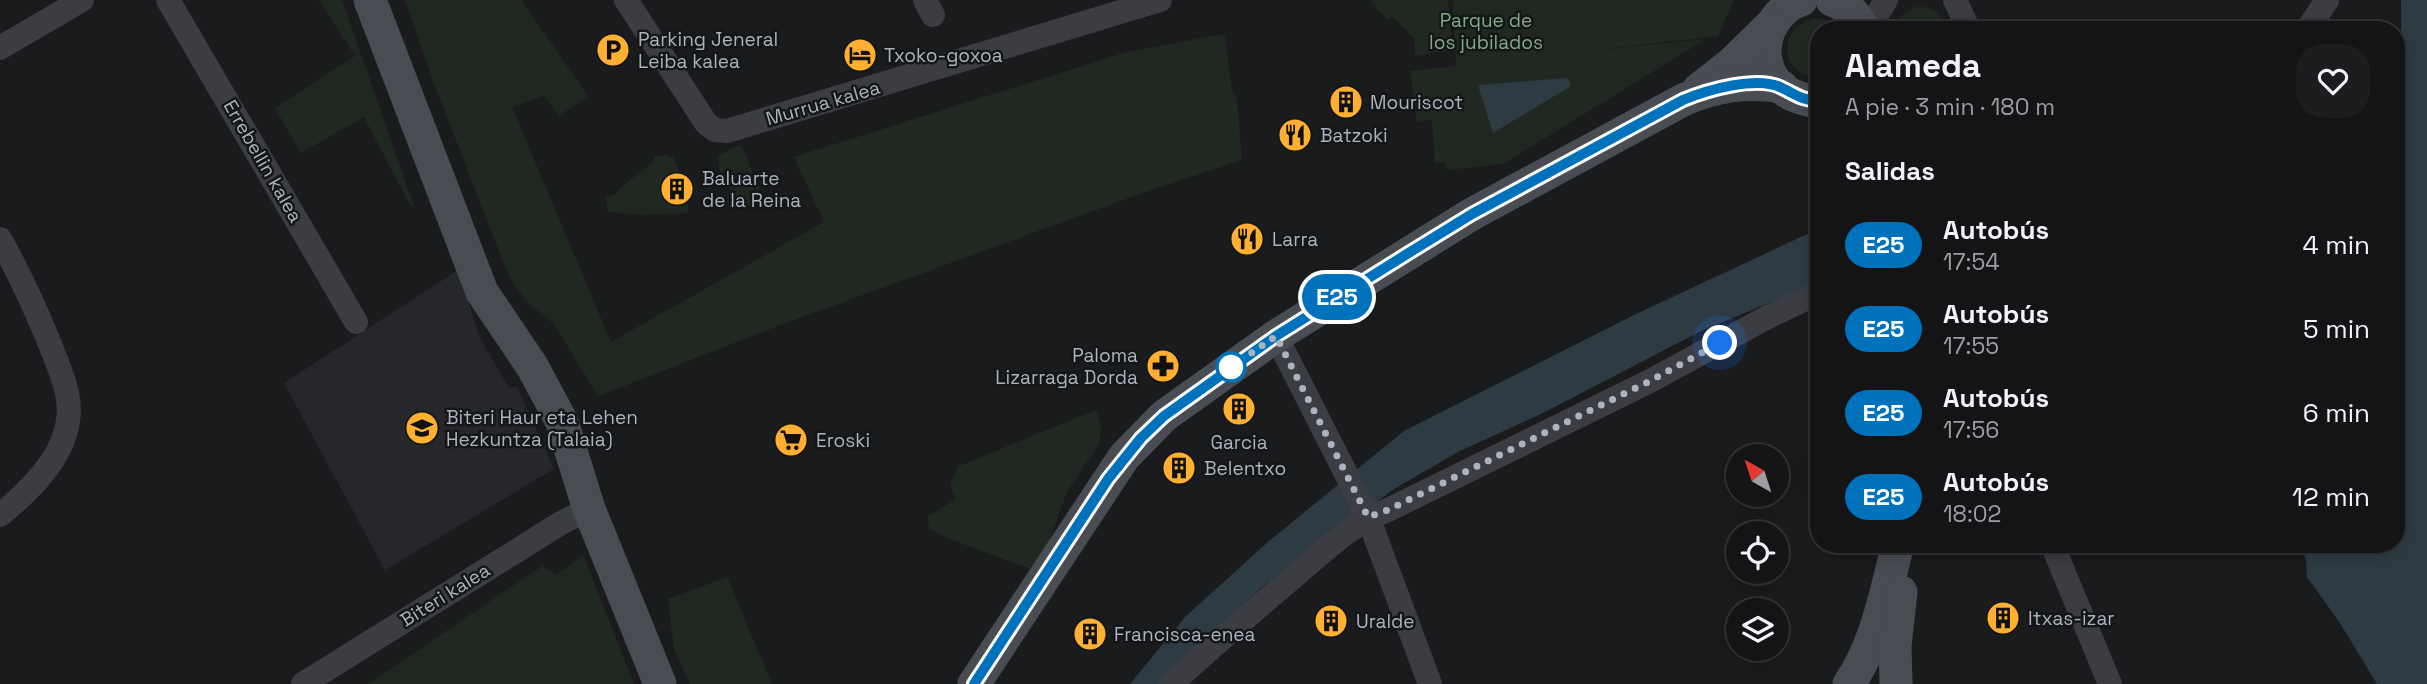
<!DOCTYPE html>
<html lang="es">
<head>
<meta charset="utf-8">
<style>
	:root { --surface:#141416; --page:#1d1d1f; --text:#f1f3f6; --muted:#9d9ea1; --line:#333335 }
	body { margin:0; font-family:"Space Grotesk",sans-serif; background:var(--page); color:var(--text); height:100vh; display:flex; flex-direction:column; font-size:26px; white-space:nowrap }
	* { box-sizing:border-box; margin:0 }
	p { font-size:23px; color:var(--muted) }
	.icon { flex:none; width:38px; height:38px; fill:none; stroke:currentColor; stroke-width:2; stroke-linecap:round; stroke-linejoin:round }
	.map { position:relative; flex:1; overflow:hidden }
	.drawer { position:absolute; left:1810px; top:21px; width:595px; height:532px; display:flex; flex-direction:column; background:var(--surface); border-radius:28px; box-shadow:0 4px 18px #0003,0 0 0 2px var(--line) }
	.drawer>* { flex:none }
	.badge { padding:0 14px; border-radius:23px; font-size:24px; line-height:46px }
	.needle { width:46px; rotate:321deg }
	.controls { position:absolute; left:1726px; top:444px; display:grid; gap:14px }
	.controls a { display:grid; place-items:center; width:63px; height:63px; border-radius:50%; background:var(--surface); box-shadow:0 4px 18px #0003,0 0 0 2px var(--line); font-size:35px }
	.you { position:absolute; width:35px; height:35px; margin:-18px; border:5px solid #fff; border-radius:50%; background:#1a73e8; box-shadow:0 0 0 10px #1a73e833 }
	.map>.badge { position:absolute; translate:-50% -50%; box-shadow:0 0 0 4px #fff }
	h2 { padding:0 35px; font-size:26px; line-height:63px }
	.round { display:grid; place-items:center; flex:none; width:74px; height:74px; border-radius:28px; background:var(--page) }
	.head { display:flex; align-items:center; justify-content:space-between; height:119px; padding:0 35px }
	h1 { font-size:33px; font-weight:600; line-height:52px }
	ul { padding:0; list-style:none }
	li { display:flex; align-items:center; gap:21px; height:84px; padding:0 35px }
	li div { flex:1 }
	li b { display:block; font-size:26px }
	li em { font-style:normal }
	li .badge { min-width:77px; font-weight:700; text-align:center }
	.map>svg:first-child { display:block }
	.built { fill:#26272a }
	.green { fill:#202921 }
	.water { fill:#2f3b43 }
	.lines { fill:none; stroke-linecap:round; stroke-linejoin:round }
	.street { stroke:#3b3d43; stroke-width:24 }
	.secondary { stroke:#494c53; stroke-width:33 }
	.line-casing { stroke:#fff; stroke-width:16 }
	.line { stroke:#0072bc; stroke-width:10 }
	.walk { stroke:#acb2be; stroke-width:7; stroke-dasharray:0 12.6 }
	.stop-dot { fill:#fff; stroke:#0072bc; stroke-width:3.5 }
	.labels { text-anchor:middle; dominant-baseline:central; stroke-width:5; stroke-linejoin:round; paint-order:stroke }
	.park-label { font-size:19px; fill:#82aa82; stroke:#151618 }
	.poi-label { font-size:19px; fill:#acb2be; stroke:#151618; text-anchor:start }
	.street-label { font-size:19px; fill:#acb2be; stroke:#151618 }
</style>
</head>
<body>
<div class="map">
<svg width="2427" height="684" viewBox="0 0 2427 684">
	<rect width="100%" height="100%" fill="#1a1b1d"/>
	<polygon class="built" points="458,270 480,338 509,388 517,386 554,469 385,570 284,383"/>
	<g class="green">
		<polygon points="319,0 342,0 414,206 411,207 364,117 301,153 275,108 355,56"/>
		<polygon points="405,0 521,0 588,96 559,116 544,96 512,107 611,342 824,222 794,157 1127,52 1225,34 1232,91 1237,99 1242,160 1148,191 783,324 598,396 554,324 526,301 508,274 433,81"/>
		<polygon points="1374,0 1448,0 1452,50 1415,56 1414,39 1393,17 1388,20 1370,1"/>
		<polygon points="1453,0 1734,0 1718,36 1580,52 1706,39 1503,164 1447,170 1445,162 1435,163 1432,120 1417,121 1410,71 1456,66"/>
		<path d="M1918,7C1933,7 1943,14 1947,30H1896C1895,17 1907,10 1918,7Z"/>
		<path d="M1815,18L1825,19L1840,30H1818V77C1779,77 1776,27 1815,18Z"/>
		<polygon points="741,144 764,200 757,205 755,203 744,208 726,184 730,181 725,171 720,173 718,156"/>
		<path d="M666,155L674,158C681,176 689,192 688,213L644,215L608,212L606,197L616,194L621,187L653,162L654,156Z"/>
		<polygon points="1096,410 1101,426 1100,442 1067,492 1038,572 950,539 929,529 928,516 955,500 950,483 959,466"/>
		<polygon points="583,555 634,684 369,684 367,682 370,683 542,566 556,575"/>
		<polygon points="727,577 772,684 690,684 674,649 668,599"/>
	</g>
	<g class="water">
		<polygon points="2401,0 2427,0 2427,684 2377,684 2340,623 2307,577 2306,558 2297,544 2396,544 2396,149 2402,148"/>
		<polygon points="1568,78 1571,86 1493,133 1478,85"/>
		<polygon points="1818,229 1818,283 1701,331 1543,413 1458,452 1394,489 1261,588 1174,670 1163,684 1130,684 1185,617 1269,541 1404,431 1634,315"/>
	</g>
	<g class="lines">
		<g class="street">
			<polyline points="168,0 356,322"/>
			<polyline points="626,0 706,123 715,130 727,131 1160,0"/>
			<polyline points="925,0 933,15"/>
			<polyline points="1955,0 1969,30"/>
			<polyline points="1868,30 1886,0"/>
			<polyline points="2307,30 2327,0"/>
			<polyline points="0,48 82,0"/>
			<path d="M0,239C18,271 33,303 47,337C54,355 63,374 67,393C78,444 36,486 0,515"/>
			<polyline points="1276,336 1368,517 1430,684"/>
			<polyline points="2052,544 2110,684"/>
			<polyline points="303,684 561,523 589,509"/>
			<path d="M1171,684C1212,647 1254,610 1297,574C1325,550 1353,523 1388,510L1650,381L1766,318L1818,293"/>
		</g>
		<g class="secondary">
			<polyline points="370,0 482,292 532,366 562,422 589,509 660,684"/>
			<path d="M1801,0C1762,14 1751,68 1787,92C1797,99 1808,99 1818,103"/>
			<path d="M1832,0C1847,5 1857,15 1864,30"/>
			<polyline points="1699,89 1731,64 1770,26"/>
			<path d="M974,684L1124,457L1164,416L1276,336L1472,214L1683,100C1716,86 1746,81 1782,87"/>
			<path d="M1849,684C1877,643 1886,591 1898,544"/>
			<polyline points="1896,684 1895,646 1901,592"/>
		</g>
	</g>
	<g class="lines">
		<defs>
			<path id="line" d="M974,684L1108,479L1141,438L1164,416L1276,336L1407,254L1472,214L1683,100C1707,90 1758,75 1782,88C1795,94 1803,101 1818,100"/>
		</defs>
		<use href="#line" class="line-casing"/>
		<use href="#line" class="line"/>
		<polyline class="walk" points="1231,367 1276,336 1368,517 1388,510 1650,381 1720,343"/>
	</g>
	<defs>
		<symbol id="parking-disc" viewBox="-11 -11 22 22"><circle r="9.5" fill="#ffaf31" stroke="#151618"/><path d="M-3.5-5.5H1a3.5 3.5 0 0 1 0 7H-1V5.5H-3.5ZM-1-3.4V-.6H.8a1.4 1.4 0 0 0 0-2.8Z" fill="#111"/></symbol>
		<symbol id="hotel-disc" viewBox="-11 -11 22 22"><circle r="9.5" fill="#ffaf31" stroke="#151618"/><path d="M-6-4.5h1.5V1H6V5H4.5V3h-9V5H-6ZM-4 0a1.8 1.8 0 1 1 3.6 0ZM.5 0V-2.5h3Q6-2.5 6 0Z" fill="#111"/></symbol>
		<symbol id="building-disc" viewBox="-11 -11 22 22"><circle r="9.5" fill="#ffaf31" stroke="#151618"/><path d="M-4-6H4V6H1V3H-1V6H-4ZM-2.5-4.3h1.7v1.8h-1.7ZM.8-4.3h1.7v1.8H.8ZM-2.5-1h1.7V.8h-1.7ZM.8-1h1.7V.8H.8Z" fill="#111"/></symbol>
		<symbol id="restaurant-disc" viewBox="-11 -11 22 22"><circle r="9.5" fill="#ffaf31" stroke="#151618"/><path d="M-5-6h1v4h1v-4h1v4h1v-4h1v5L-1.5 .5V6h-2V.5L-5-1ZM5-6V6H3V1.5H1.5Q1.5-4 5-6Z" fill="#111"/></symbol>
		<symbol id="pharmacy-disc" viewBox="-11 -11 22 22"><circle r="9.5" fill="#ffaf31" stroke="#151618"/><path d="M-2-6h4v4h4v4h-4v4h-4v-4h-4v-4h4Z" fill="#111"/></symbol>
		<symbol id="school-disc" viewBox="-11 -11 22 22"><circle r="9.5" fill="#ffaf31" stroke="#151618"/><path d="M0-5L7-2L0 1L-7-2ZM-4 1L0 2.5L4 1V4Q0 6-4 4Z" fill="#111"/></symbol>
		<symbol id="supermarket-disc" viewBox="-11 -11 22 22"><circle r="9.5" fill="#ffaf31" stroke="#151618"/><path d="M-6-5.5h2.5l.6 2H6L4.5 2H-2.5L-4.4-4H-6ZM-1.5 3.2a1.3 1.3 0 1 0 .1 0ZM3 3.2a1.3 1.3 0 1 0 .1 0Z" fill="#111"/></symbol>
	</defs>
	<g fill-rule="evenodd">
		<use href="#parking-disc" x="594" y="31" width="38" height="38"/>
		<use href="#hotel-disc" x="841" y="36" width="38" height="38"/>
		<use href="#building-disc" x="1327" y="83" width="38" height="38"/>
		<use href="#restaurant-disc" x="1276" y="116" width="38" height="38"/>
		<use href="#building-disc" x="658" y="170" width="38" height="38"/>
		<use href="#restaurant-disc" x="1228" y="220" width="38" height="38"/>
		<use href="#pharmacy-disc" x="1144" y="347" width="38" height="38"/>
		<use href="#building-disc" x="1220" y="390" width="38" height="38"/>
		<use href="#school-disc" x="403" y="409" width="38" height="38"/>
		<use href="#supermarket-disc" x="772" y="421" width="38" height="38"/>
		<use href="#building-disc" x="1160" y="449" width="38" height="38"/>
		<use href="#building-disc" x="1984" y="599" width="38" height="38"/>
		<use href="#building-disc" x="1312" y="602" width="38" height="38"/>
		<use href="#building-disc" x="1071" y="615" width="38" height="38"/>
	</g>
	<circle class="stop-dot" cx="1231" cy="367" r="14"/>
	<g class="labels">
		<g class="park-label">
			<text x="1486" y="20">Parque de<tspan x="1486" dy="22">los jubilados</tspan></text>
		</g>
		<g class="poi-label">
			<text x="638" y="39">Parking Jeneral<tspan x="638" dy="22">Leiba kalea</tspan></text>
			<text x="884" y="55">Txoko-goxoa</text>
			<text x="1370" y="102">Mouriscot</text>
			<text x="1320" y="135">Batzoki</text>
			<text x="702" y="178">Baluarte<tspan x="702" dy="22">de la Reina</tspan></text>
			<text x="1272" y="239">Larra</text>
			<text x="1138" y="355" text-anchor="end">Paloma<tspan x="1138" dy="22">Lizarraga Dorda</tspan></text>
			<text x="446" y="417">Biteri Haur eta Lehen<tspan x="446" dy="22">Hezkuntza (Talaia)</tspan></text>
			<text x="816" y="440">Eroski</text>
			<text x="1239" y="442" text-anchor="middle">Garcia</text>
			<text x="1204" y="468">Belentxo</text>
			<text x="2028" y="618">Itxas-izar</text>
			<text x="1356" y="621">Uralde</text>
			<text x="1114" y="634">Francisca-enea</text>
		</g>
		<g class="street-label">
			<text transform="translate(823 103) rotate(-16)">Murrua kalea</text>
			<text transform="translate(263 161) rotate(60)">Errebellin kalea</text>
			<text transform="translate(445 595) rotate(-32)">Biteri kalea</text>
		</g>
	</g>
</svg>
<div class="controls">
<a><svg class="needle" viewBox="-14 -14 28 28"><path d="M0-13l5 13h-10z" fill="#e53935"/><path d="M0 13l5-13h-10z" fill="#9d9ea1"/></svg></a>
<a><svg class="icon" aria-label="locate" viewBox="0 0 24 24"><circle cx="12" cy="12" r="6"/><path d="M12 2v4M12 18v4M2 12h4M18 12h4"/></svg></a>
<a><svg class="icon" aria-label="layers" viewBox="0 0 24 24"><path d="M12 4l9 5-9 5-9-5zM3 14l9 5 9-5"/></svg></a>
</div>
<div class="you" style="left:1720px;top:343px"></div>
<b class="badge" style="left:1337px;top:297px;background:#0072bc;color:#fff">E25</b>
<section class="drawer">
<div class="head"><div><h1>Alameda</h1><p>A pie · 3 min · 180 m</p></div><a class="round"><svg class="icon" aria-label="heart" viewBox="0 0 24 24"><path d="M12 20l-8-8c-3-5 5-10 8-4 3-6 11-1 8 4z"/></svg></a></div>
<h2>Salidas</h2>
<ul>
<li><span class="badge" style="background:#0072bc;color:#fff">E25</span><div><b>Autobús</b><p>17:54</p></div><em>4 min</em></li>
<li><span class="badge" style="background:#0072bc;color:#fff">E25</span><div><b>Autobús</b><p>17:55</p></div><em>5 min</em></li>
<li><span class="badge" style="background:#0072bc;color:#fff">E25</span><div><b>Autobús</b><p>17:56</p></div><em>6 min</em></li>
<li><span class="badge" style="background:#0072bc;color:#fff">E25</span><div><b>Autobús</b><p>18:02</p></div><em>12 min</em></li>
</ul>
</section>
</div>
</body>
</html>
